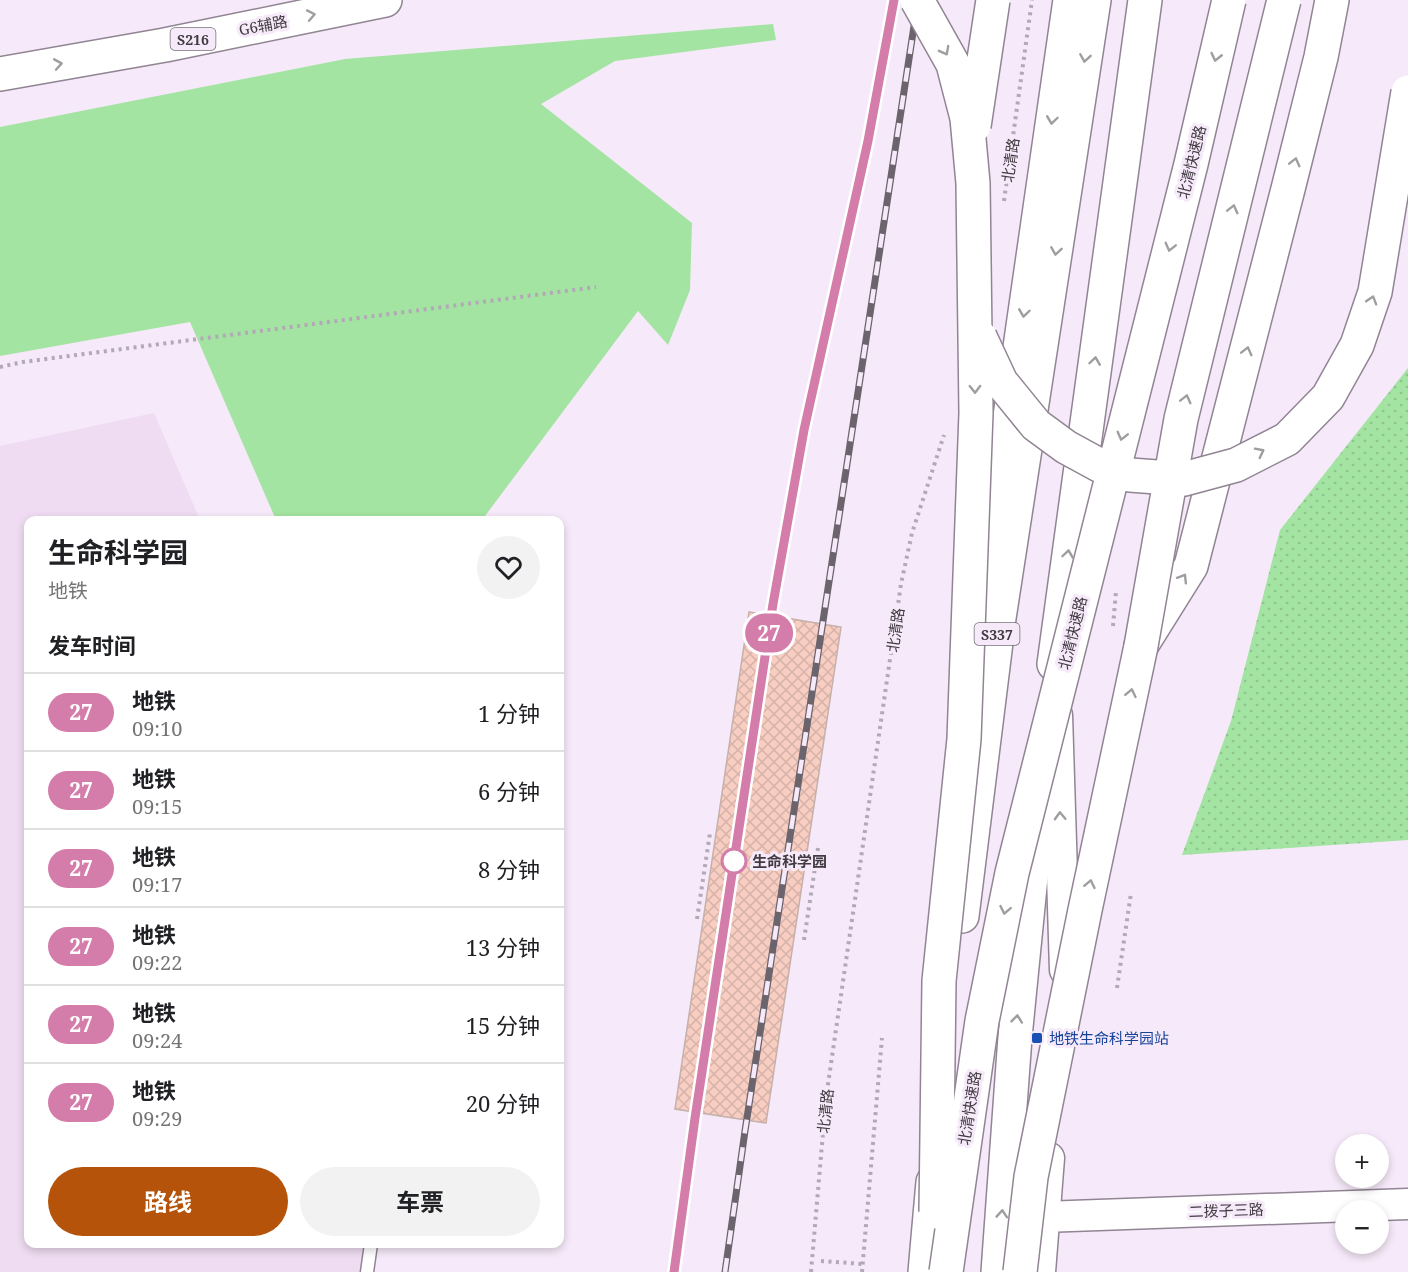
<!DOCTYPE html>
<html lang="zh">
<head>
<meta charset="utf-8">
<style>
	:root { --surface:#fff; --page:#f2f2f2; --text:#202124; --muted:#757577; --line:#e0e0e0; --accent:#b45309 }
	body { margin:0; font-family:"Noto Serif","Noto Sans SC",serif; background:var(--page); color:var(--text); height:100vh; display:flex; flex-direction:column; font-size:22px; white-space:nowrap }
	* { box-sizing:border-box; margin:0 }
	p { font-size:20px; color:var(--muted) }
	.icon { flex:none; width:33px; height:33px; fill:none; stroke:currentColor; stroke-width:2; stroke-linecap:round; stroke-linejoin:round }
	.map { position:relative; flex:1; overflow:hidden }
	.drawer { position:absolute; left:24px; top:516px; width:540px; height:732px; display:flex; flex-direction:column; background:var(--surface); border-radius:12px; box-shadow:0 3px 9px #0003 }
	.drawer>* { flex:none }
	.badge { padding:0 12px; border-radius:20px; font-size:21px; line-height:39px }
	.tools { position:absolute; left:1335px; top:1134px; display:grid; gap:12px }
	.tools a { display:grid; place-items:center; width:54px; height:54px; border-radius:50%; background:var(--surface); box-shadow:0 3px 9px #0003; font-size:30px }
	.map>.badge { position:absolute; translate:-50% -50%; box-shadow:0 0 0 3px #fff }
	h2 { padding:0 24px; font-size:22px; line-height:54px }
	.round { display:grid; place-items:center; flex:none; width:63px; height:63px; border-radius:32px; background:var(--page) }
	.headline { display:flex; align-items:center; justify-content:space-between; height:102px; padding:0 24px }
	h1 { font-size:28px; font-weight:700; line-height:45px }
	.primary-button { display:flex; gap:12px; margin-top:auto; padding:12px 24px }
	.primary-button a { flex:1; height:69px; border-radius:36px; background:var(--accent); color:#fff; font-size:24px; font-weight:700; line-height:69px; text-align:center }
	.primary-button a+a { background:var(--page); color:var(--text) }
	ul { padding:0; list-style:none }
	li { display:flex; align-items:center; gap:18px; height:78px; padding:0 24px; border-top:2px solid var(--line) }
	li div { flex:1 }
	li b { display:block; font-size:22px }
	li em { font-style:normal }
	li .badge { min-width:66px; font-weight:700; text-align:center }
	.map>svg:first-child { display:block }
	.built { fill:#efdcf2 }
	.grass { fill:#a4e4a2 }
	.park { fill:url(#park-dots) }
	.building { fill:url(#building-cross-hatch); stroke:#c6b0aa; stroke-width:1.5 }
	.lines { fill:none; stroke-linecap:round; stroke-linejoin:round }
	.service-casing { stroke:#918493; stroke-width:15 }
	.tertiary-casing { stroke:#918493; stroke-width:33 }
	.primary-casing { stroke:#918493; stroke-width:36 }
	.trunk-casing { stroke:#918493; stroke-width:36 }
	.path { stroke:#b3a9b6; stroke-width:4; stroke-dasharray:3 4.5; stroke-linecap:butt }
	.service { stroke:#fff; stroke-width:12 }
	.tertiary { stroke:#fff; stroke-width:30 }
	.primary { stroke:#fff; stroke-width:33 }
	.trunk { stroke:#fff; stroke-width:33 }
	.rail-casing { stroke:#6b646c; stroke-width:7 }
	.rail { stroke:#f6e9f9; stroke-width:4.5; stroke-dasharray:14; stroke-linecap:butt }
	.trunk-bridge-casing { stroke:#918493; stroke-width:36; stroke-linecap:butt }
	.trunk-bridge { stroke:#fff; stroke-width:33 }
	.oneway { stroke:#a09da0 }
	.line-casing { stroke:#fff; stroke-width:14 }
	.line { stroke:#d47daa; stroke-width:9 }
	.stop-dot { fill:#fff; stroke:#d47daa; stroke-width:3 }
	.transit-dot { fill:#1a4fb4; stroke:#f6e9f9; stroke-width:2 }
	.labels { text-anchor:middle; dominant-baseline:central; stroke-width:6; stroke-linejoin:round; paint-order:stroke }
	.shield { fill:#f6e9f9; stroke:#776f78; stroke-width:1.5 }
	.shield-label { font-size:14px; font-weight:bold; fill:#403b41 }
	.street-label { font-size:15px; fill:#403b41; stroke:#f6e9f9 }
	.stop-label { font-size:15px; font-weight:bold; fill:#403b41; stroke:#f6e9f9; text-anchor:start }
	.transit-label { font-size:15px; fill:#164399; stroke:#f6e9f9; text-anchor:start }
</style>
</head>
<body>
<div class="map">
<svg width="1408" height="1272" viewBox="0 0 1408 1272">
	<defs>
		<pattern id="park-dots" width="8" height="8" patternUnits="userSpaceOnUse" patternTransform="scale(1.5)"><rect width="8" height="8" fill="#a4e4a2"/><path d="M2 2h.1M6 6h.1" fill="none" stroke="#8ec48d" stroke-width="1.8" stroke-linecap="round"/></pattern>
		<pattern id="building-cross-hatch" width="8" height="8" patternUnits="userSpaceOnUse" patternTransform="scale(1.5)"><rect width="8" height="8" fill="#f9cec2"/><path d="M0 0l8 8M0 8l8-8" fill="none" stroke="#d6b2a8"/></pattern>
	</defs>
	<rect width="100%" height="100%" fill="#f6e9f9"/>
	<polygon class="built" points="154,413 200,520 28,520 28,1244 364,1244 361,1272 0,1272 0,446"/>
	<polygon class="grass" points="773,24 776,40 615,61 541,104 692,223 690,290 668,345 638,311 482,520 276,520 190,322 0,356 0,127 345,59"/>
	<polygon class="park" points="1408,368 1408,840 1182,855 1231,721 1280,530"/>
	<polygon class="building" points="749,612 841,627 766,1123 675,1109"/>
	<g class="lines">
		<defs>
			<polyline id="service" points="367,1272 371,1244"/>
			<g id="tertiary">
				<polyline points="1057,715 1065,970"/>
				<polyline points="1043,1217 1408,1204"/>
				<polyline points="1040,1272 1049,1158"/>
			</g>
			<g id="primary">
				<polyline points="0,74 165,45 385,0"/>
				<polyline points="1054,664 1145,0"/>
				<polyline points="962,916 999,618 1094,0"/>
				<polyline points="925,1272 933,1182"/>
				<polyline points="998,1272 1015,1037 1037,816"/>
			</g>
			<g id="trunk">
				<polyline points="980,625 1070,0"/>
				<polyline points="1141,646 1191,566 1288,189 1321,57 1332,0"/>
			</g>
		</defs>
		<use href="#service" class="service-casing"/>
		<use href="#tertiary" class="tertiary-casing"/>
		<use href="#primary" class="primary-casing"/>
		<use href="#trunk" class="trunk-casing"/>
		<g class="path">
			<polyline points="1004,201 1032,0"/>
			<polyline points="0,367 23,362 596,287"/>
			<polyline points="1113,626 1116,591"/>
			<polyline points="697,919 710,833"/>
			<polyline points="804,940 818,848"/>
			<polyline points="1117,988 1131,893"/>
			<polyline points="821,1261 863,1264"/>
			<polyline points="811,1272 826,1098 901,584 912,533 944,435"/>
			<polyline points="862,1272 882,1038"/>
		</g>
		<use href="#service" class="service"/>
		<use href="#tertiary" class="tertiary"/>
		<use href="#primary" class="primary"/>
		<use href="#trunk" class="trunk"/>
		<defs>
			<g id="rail">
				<polyline points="674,1272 695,1118 773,604 804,430 869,141 894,0"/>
				<polyline points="725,1272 745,1131 918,0"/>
			</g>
		</defs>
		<use href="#rail" class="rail-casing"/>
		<use href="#rail" class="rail"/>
		<defs>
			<g id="trunk-bridge">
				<polyline points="917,0 953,64 967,118 973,183 976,413 964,739 939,981 936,1212"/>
				<polyline points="974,126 993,0"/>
				<polyline points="980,337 1001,382 1036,425 1066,447 1099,465 1130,475 1184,479 1236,465 1287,439 1328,397 1357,345 1375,292 1408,92"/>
				<polyline points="946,1272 982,1021 1012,873 1191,164 1229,0"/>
				<polyline points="1020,1272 1031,1177 1085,910 1141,646 1181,419 1284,0"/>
			</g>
		</defs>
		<use href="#trunk-bridge" class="trunk-bridge-casing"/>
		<use href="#trunk-bridge" class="trunk-bridge"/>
	</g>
	<defs><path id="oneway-chevron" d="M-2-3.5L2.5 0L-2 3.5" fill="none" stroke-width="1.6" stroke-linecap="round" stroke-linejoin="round" transform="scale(1.5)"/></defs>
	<g class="oneway">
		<use href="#oneway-chevron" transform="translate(311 15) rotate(-11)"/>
		<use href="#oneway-chevron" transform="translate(945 51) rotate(62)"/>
		<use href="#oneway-chevron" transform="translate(1216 57) rotate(103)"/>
		<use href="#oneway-chevron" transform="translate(1085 58) rotate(99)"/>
		<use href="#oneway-chevron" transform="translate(58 64) rotate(-10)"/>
		<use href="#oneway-chevron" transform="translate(1052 120) rotate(98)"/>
		<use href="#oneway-chevron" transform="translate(1295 162) rotate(-76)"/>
		<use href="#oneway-chevron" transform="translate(1233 209) rotate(-76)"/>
		<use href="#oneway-chevron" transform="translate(1170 247) rotate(104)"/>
		<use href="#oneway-chevron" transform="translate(1056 251) rotate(99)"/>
		<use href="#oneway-chevron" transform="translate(1372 300) rotate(-73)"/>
		<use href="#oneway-chevron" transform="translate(1024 313) rotate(98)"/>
		<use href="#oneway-chevron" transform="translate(1247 351) rotate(-76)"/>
		<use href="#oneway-chevron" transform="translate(1095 361) rotate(-82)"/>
		<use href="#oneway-chevron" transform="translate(975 389) rotate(89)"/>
		<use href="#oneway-chevron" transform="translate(1186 399) rotate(-76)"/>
		<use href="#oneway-chevron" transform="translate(1122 436) rotate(104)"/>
		<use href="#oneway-chevron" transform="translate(1260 452) rotate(-27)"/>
		<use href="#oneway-chevron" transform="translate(1068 554) rotate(-82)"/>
		<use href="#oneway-chevron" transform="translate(1183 578) rotate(-58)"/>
		<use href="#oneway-chevron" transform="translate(1131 693) rotate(-78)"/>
		<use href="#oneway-chevron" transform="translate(1060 816) rotate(-92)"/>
		<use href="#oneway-chevron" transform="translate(1090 884) rotate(-78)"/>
		<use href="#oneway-chevron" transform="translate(1005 910) rotate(101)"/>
		<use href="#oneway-chevron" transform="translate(1017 1019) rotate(-84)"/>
		<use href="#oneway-chevron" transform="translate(1002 1214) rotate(-86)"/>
	</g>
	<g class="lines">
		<defs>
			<polyline id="line" points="674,1272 695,1118 773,604 804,430 868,141 894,0"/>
		</defs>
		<use href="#line" class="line-casing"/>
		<use href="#line" class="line"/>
	</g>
	<circle class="stop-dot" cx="734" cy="861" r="12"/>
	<rect class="transit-dot" x="1031" y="1032" width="12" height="12" rx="3"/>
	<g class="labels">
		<g class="shield">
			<rect x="170.5" y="28" width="45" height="22" rx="4.5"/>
			<rect x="974.5" y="623" width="45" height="22" rx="4.5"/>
		</g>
		<g class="shield-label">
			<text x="193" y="39">S216</text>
			<text x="997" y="634">S337</text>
		</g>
		<g class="street-label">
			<text transform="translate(263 25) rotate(-11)">G6辅路</text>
			<text transform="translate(1010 160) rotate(-82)">北清路</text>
			<text transform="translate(1191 162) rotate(-76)">北清快速路</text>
			<text transform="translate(895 630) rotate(-82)">北清路</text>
			<text transform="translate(1072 633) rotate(-76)">北清快速路</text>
			<text transform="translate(969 1108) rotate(-81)">北清快速路</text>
			<text transform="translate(825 1111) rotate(-84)">北清路</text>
			<text transform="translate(1226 1210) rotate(-2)">二拨子三路</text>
		</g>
		<g class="stop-label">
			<text x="752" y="861">生命科学园</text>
		</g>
		<g class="transit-label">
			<text x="1049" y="1038">地铁生命科学园站</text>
		</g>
	</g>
</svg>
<div class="tools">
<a>+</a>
<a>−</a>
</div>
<b class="badge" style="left:769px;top:633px;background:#d47daa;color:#fff">27</b>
<section class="drawer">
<div class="headline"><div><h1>生命科学园</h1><p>地铁</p></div><a class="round"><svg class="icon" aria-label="heart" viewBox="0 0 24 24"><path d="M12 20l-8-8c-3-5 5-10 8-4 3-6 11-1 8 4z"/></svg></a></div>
<h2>发车时间</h2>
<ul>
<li><span class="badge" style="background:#d47daa;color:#fff">27</span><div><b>地铁</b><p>09:10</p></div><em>1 分钟</em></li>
<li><span class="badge" style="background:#d47daa;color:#fff">27</span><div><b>地铁</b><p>09:15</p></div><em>6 分钟</em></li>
<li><span class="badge" style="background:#d47daa;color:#fff">27</span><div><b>地铁</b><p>09:17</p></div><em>8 分钟</em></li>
<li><span class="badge" style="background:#d47daa;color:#fff">27</span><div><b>地铁</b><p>09:22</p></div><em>13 分钟</em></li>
<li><span class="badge" style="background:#d47daa;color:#fff">27</span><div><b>地铁</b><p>09:24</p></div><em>15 分钟</em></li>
<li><span class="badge" style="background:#d47daa;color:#fff">27</span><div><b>地铁</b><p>09:29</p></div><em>20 分钟</em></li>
</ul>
<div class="primary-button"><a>路线</a><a>车票</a></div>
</section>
</div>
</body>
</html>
